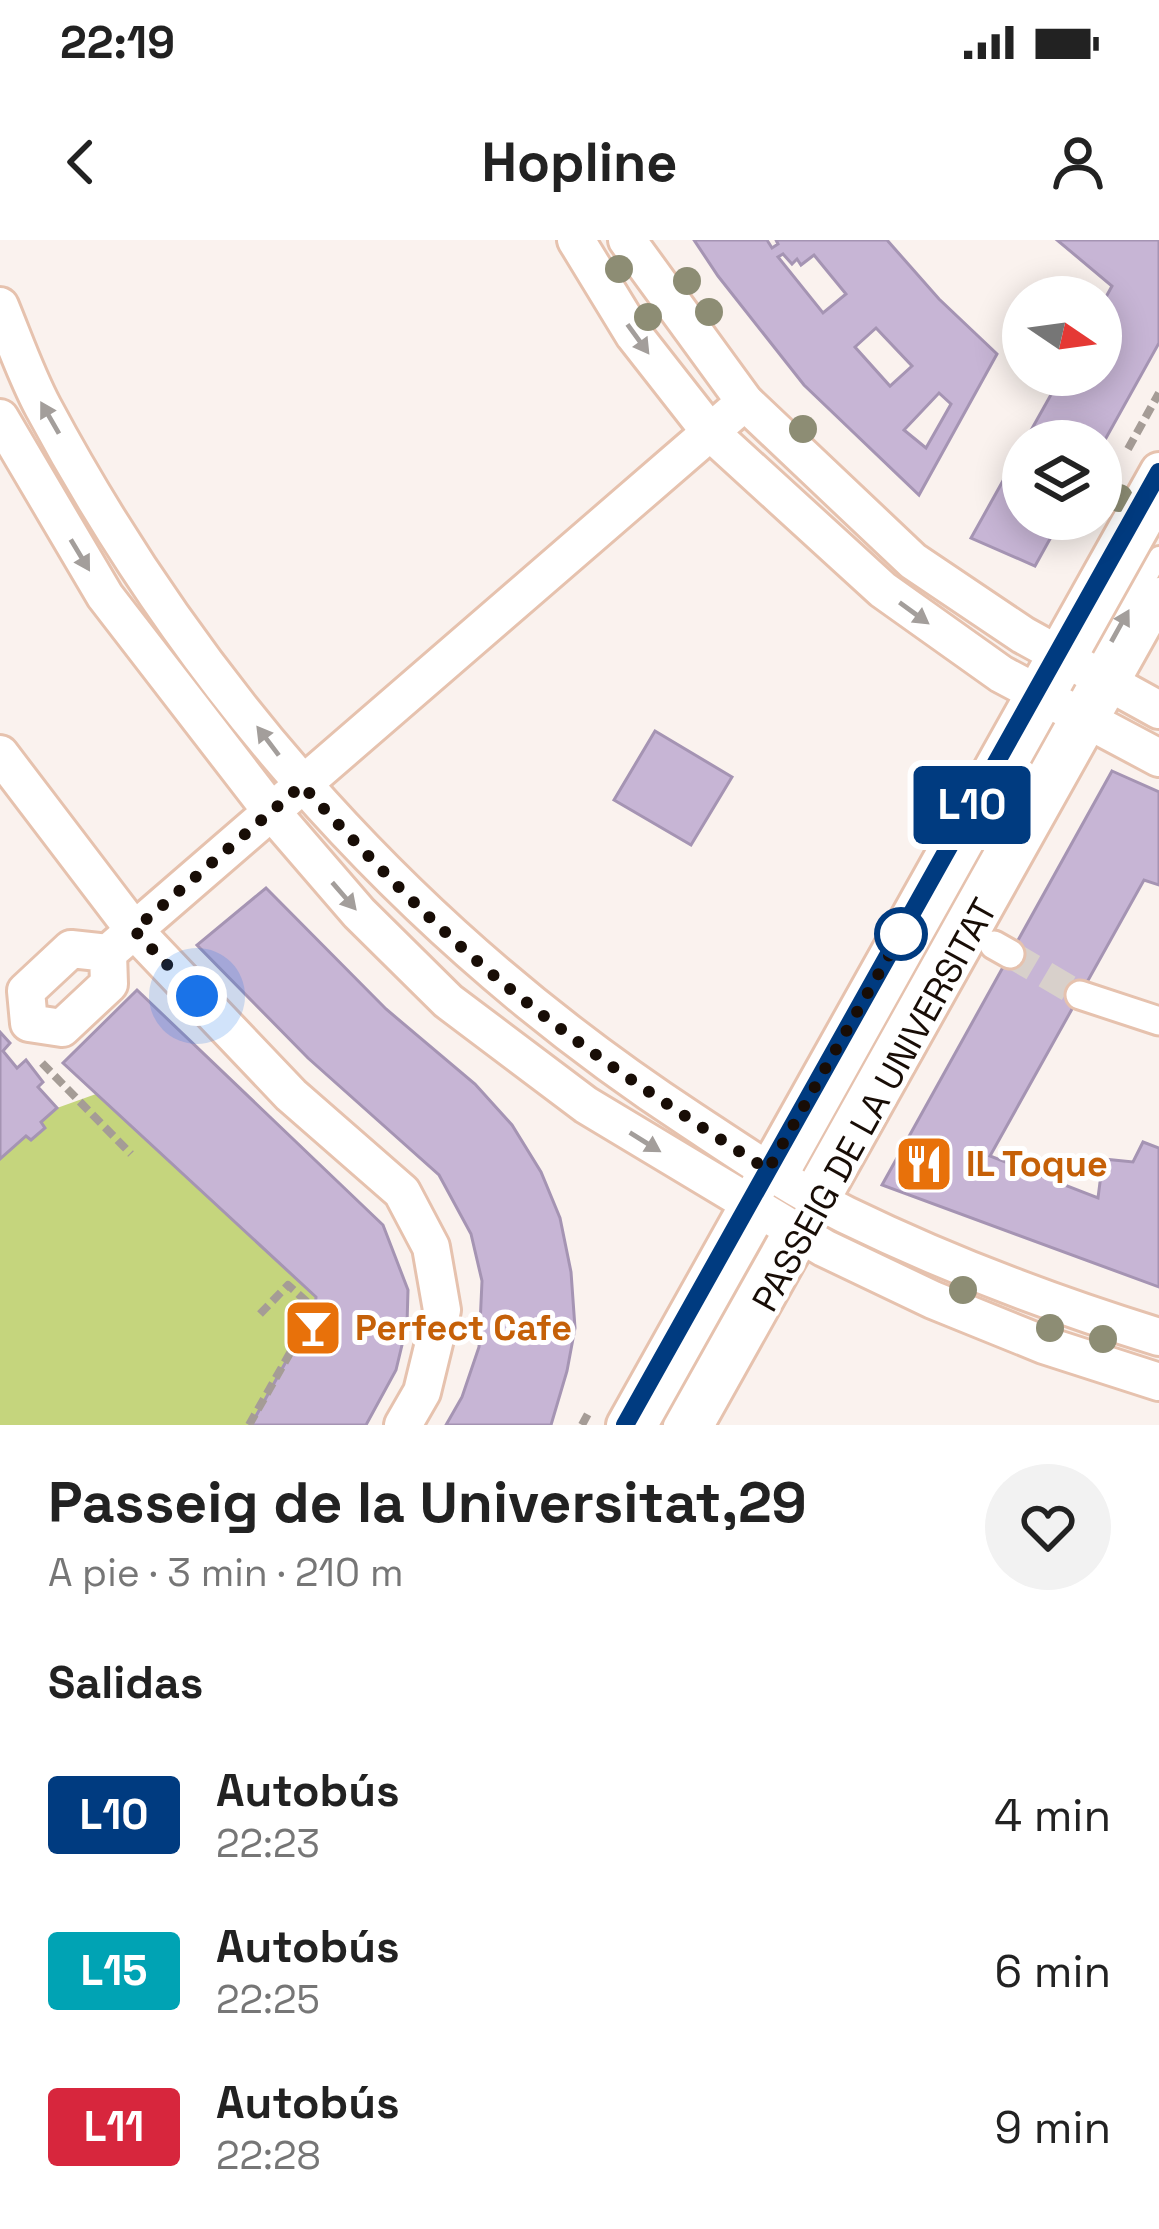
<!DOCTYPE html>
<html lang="es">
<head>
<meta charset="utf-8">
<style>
	:root { --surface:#fff; --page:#f2f2f2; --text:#222; --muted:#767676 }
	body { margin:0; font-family:"Space Grotesk",sans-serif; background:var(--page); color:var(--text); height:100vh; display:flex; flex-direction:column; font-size:45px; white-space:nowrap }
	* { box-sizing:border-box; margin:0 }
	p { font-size:39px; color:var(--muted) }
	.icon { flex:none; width:66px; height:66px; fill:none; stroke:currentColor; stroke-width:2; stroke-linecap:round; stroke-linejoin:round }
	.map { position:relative; height:1185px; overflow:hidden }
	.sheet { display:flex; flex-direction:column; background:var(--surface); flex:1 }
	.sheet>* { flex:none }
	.badge { padding:0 24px; border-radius:9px; font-size:42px; line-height:78px }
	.needle { width:78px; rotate:103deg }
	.fabs { position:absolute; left:1002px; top:36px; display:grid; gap:24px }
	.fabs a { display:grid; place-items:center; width:120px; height:120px; border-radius:50%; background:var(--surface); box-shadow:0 6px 30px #0003; font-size:60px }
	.you { position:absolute; width:60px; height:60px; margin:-30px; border:9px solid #fff; border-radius:50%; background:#1a73e8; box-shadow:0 0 0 18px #1a73e833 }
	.map>.badge { position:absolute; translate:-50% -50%; box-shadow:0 0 0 6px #fff }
	h2 { padding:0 48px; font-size:45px; line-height:108px }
	.round { display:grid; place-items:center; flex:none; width:126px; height:126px; border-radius:63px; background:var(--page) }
	.head { display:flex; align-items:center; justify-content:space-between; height:204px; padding:0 48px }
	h1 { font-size:57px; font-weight:800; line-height:90px }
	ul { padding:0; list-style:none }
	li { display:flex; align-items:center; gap:36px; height:156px; padding:0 48px }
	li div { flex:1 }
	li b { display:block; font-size:45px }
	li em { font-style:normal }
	li .badge { min-width:132px; font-weight:700; text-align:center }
	.status { display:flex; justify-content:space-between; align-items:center; height:84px; padding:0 60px; background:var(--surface); direction:ltr }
	.status svg { height:33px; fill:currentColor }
	header { display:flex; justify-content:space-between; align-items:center; height:156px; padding:0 48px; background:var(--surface); font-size:54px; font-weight:800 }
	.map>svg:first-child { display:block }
	.green { fill:#c5d57d }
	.building { fill:#c7b5d5; stroke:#a594b3; stroke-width:3; fill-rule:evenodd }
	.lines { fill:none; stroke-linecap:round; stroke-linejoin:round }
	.pedestrian-tunnel { stroke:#d8d0cb; stroke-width:27; stroke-dasharray:27 14; stroke-linecap:butt }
	.service-casing { stroke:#e6c2ae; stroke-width:24 }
	.pedestrian-casing { stroke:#e6c2ae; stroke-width:33 }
	.minor-casing { stroke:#e6c2ae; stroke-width:42 }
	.path { stroke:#a59c96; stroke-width:8; stroke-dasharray:12 6; stroke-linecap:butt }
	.service { stroke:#fff; stroke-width:18 }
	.pedestrian { stroke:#fff; stroke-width:27 }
	.minor { stroke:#fff; stroke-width:36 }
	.tree { fill:#8d8d74 }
	.oneway { fill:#a39e9b }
	.line-casing { stroke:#fff; stroke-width:27 }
	.line { stroke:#003b80; stroke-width:18 }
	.walk { stroke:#180d06; stroke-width:12; stroke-dasharray:0 21.6 }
	.stop-dot { fill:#fff; stroke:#003b80; stroke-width:6 }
	.labels { text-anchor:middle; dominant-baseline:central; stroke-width:10; stroke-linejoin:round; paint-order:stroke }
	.street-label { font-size:36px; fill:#180d06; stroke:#fff }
	.food-label { font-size:36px; font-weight:bold; fill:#c56008; stroke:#fff; text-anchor:start }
</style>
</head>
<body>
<div class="status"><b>22:19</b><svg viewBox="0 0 49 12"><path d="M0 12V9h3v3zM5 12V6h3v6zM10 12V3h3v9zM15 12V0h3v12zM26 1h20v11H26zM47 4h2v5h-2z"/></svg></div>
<header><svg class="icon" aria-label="back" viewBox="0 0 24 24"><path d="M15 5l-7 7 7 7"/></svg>Hopline<svg class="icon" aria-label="person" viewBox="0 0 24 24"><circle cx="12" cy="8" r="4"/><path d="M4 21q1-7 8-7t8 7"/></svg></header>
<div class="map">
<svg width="1159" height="1185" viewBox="0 0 1159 1185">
	<rect width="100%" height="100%" fill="#faf2ee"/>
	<polygon class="green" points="96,854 316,1057 315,1069 251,1185 0,1185 0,919 26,896 31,900 45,889 41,882 57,868"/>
	<g class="building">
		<path d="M694,0H767L772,8L778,4L776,0H887L939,59L997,114L919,255L804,145L718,36ZM783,14L792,24L797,19L801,25L814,15L846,54L823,73L778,17ZM876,88L912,126L890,146L855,107ZM939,153L951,164L926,208L904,190Z"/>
		<polygon points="1057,0 1159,0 1159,103 1101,207 1101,201 1025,201 1062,135 1101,135 1101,66 1112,46"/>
		<polygon points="1023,205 1023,279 1061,279 1035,326 971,298"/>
		<polygon points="655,491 732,537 691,605 614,560"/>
		<polygon points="1112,531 1159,552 1159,645 1144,640 990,916 1098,958 1103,919 1133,922 1143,902 1159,908 1159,1047 882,945"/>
		<polygon points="266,648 386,769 475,844 512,885 541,932 560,978 571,1032 575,1088 567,1131 551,1185 446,1185 462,1157 479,1107 482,1041 471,994 439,935 308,818 197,705"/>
		<polygon points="137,750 383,985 408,1050 407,1084 396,1130 366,1185 251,1185 315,1069 316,1057 63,823"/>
		<polygon points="0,792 10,803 3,811 17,828 26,820 43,842 38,847 57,868 41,882 45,888 31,900 26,896 0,919"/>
	</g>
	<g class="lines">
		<polyline class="pedestrian-tunnel" points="1010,714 1080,755"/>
		<defs>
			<g id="service">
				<polyline points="784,945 1159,273"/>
				<polyline points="801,956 1159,316"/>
				<polyline points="649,1185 770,969"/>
				<polyline points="673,1185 788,980"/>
			</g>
			<g id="pedestrian">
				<polyline points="994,705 1010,714"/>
				<polyline points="1080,755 1159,781"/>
			</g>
			<g id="minor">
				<polyline points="576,0 634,95 710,192 883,350 1001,434 1159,518"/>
				<polyline points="627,0 745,162 913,321 1023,395 1159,470"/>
				<path d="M0,66C14,100 26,135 43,167C198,457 416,700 691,880C741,913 792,948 846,975C947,1024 1052,1064 1159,1097"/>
				<polyline points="0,178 105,356 271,571 359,673 448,761 586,865 824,1008 933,1060 1044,1105 1159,1142"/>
				<polyline points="0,514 134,690 291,855 402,952 431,1007 442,1070 422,1152 403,1185"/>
				<polyline points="108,713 109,744 62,788 29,783 26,751 71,709 108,713 745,162"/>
				<polyline points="625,1185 1159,231"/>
				<polyline points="695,1185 1159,356"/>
			</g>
		</defs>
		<use href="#service" class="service-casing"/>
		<use href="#pedestrian" class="pedestrian-casing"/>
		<use href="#minor" class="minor-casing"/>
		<g class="path">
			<polyline points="1128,209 1159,153"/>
			<polyline points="42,823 131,914"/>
			<polyline points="249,1185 315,1069 288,1045 260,1074"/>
			<polyline points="582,1185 590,1170"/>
		</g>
		<use href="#service" class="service"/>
		<use href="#pedestrian" class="pedestrian"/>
		<use href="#minor" class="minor"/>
	</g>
	<g class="tree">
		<circle cx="619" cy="29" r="14"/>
		<circle cx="687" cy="41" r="14"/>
		<circle cx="709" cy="72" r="14"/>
		<circle cx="648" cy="77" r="14"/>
		<circle cx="803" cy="189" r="14"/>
		<circle cx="1119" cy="258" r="14"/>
		<circle cx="963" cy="1050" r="14"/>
		<circle cx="1050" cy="1088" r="14"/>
		<circle cx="1103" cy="1099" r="14"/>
	</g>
	<defs><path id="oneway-solid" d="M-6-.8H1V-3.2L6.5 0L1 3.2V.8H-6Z" transform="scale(3)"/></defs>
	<g class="oneway">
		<use href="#oneway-solid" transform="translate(638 99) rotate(54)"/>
		<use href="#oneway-solid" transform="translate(50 178) rotate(-120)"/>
		<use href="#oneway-solid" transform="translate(80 315) rotate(59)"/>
		<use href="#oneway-solid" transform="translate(914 373) rotate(36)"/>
		<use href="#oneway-solid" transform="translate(1120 386) rotate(-61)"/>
		<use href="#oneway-solid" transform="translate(268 501) rotate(-127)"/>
		<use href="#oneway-solid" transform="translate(344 656) rotate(49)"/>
		<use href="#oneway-solid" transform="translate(645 902) rotate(32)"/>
	</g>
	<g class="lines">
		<defs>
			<polyline id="line" points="625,1185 1159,232"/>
		</defs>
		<use href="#line" class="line-casing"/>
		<use href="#line" class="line"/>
		<path class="walk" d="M197,756L134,690L302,545C360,608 419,671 484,727C572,803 670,867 768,930L901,694"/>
	</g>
	<defs>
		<symbol id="restaurant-square" viewBox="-11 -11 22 22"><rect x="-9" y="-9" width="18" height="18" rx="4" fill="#e8710a" stroke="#fff"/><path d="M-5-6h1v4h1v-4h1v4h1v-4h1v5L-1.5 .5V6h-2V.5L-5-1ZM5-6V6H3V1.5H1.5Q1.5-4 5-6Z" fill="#fff"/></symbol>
		<symbol id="bar-square" viewBox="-11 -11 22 22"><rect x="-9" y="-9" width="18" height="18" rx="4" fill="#e8710a" stroke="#fff"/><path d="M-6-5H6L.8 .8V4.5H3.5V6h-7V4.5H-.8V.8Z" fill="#fff"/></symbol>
	</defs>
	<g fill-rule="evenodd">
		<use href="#restaurant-square" x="891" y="891" width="66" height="66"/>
		<use href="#bar-square" x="280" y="1055" width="66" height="66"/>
	</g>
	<circle class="stop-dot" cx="901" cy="694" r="24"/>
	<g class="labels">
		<g class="street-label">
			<text transform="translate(875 865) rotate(-61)">PASSEIG DE LA UNIVERSITAT</text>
		</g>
		<g class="food-label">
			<text x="966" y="924">IL Toque</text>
			<text x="355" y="1088">Perfect Cafe</text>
		</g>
	</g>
</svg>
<div class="fabs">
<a><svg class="needle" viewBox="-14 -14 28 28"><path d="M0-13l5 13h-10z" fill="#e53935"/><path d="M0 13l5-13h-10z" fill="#767676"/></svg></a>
<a><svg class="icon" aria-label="layers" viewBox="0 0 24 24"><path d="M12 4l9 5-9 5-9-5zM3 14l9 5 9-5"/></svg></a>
</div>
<div class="you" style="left:197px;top:756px"></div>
<b class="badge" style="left:972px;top:565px;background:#003b80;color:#fff">L10</b>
</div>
<section class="sheet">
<div class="head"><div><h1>Passeig de la Universitat,29</h1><p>A pie · 3 min · 210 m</p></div><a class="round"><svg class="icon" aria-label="heart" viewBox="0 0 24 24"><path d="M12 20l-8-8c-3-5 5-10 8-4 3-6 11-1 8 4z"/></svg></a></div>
<h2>Salidas</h2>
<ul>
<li><span class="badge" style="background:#003b80;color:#fff">L10</span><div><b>Autobús</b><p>22:23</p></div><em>4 min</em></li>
<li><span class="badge" style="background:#00a3b4;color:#fff">L15</span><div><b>Autobús</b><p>22:25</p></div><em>6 min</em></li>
<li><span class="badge" style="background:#d7263d;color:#fff">L11</span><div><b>Autobús</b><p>22:28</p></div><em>9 min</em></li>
</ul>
</section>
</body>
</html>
